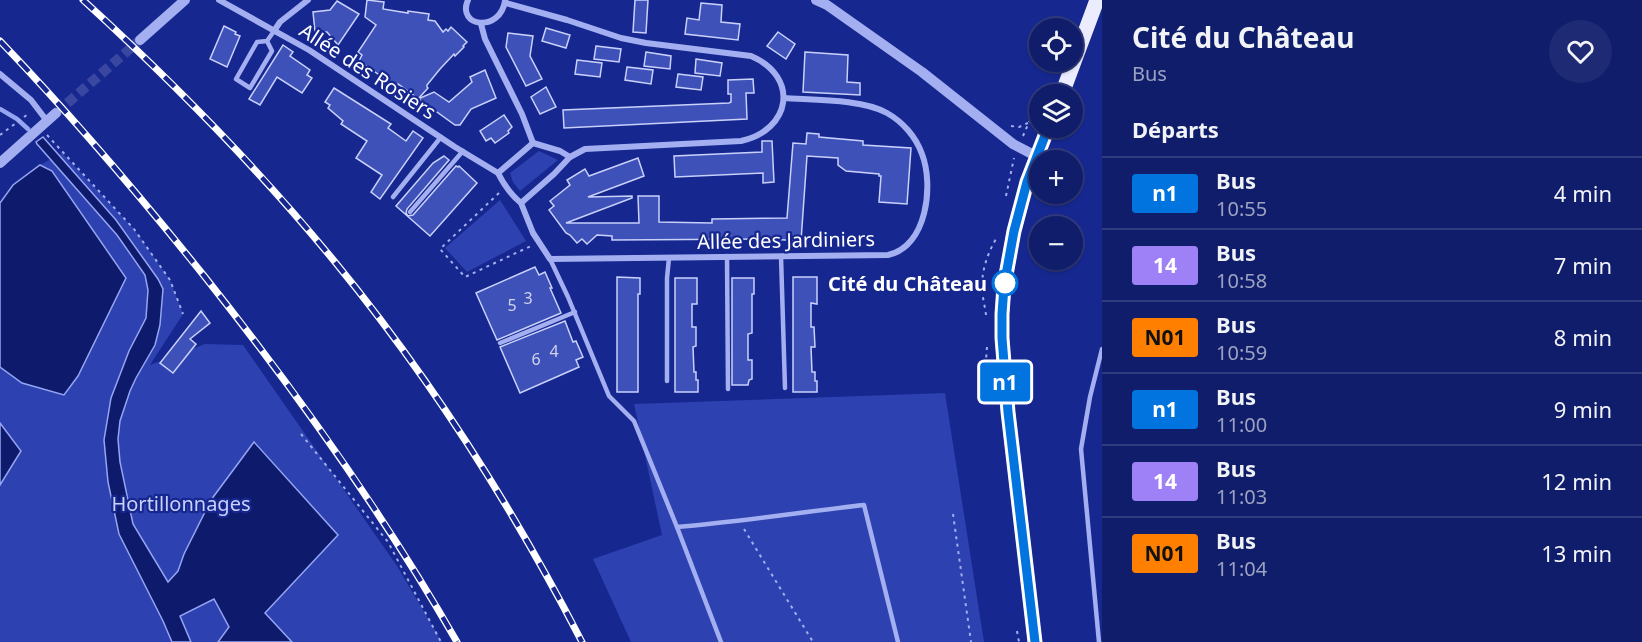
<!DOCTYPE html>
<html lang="fr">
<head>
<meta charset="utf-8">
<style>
	:root { --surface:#101d6b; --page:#1e2a73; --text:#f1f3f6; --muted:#9ca2c1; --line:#303b7e }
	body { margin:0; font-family:"Noto Sans",sans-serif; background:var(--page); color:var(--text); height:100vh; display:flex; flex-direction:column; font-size:22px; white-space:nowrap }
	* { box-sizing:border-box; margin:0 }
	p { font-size:20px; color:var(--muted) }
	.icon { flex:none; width:33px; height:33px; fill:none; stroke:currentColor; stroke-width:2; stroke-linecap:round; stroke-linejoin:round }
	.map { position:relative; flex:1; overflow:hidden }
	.sheet { display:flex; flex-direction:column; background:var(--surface); width:540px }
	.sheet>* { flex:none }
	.badge { padding:0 12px; border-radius:4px; font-size:21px; line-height:39px }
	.tools { position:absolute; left:1029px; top:18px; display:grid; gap:12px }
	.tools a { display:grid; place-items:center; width:54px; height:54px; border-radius:50%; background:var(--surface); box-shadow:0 2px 4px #0004,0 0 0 2px var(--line); font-size:30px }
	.map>.badge { position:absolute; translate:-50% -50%; box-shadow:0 0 0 3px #fff }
	h2 { padding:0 30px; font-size:22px; line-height:54px }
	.round { display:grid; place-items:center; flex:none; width:63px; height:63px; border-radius:32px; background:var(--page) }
	.head { display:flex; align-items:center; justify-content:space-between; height:102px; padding:0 30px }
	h1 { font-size:28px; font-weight:700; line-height:45px }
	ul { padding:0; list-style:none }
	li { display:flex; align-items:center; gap:18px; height:72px; padding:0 30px; border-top:2px solid var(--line) }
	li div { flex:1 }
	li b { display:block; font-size:22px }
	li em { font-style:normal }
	li .badge { min-width:66px; font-weight:700; text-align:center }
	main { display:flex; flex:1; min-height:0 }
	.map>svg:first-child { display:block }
	.green { fill:#2d41b0 }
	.water { fill:#0e1b6c; stroke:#95a5f3; stroke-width:1.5 }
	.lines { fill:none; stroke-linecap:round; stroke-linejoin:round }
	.stream { stroke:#95a5f3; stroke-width:4.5 }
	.building { fill:#3e51b8; stroke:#c9d1fb; stroke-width:1.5 }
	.tertiary-tunnel { stroke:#3947a0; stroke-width:10; stroke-dasharray:10 5; stroke-linecap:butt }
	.path { stroke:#a3aff0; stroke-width:2; stroke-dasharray:3 4.5; stroke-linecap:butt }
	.service { stroke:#a3aff0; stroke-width:4.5 }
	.minor { stroke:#a3aff0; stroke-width:6 }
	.tertiary { stroke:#a3aff0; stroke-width:10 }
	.primary { stroke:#ebedff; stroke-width:15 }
	.rail-casing { stroke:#fff; stroke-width:7 }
	.rail { stroke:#16278f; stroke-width:4.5; stroke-dasharray:14; stroke-linecap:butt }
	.line-casing { stroke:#fff; stroke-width:14 }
	.line { stroke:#0174df; stroke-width:9 }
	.stop-dot { fill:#fff; stroke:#0174df; stroke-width:3 }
	.labels { text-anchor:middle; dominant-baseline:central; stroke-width:4.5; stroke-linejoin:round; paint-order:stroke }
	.number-label { font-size:16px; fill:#cfd4ed }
	.street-label { font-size:20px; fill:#fff; stroke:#16278f }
	.stop-label { font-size:20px; font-weight:bold; fill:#fff; stroke:#16278f; text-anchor:end }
	.park-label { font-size:20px; fill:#c9d1fb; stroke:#16278f }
</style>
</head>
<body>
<main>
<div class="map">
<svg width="1102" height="642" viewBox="0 0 1102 642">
	<rect width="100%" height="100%" fill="#16278f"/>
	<g class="green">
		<polygon points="539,151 558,160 520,191 513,182 510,173"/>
		<polygon points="62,153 134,229 170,280 183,314 150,365 205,344 243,345 397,566 442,642 0,642 0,203 13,185 40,165"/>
		<polygon points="500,200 526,241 467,272 445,248"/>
		<polygon points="945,393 984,642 631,642 593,559 662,535 634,404"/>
	</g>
	<g class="water">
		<polygon points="43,137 116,220 158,279 163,289 160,325 155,345 136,378 130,391 120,421 118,439 120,462 133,524 168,582 178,571 184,554 211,500 254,442 338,535 265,613 292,642 218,642 229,627 214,599 180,616 191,642 172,642 163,621 119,534 108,482 104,440 111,398 129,351 146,318 148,290 145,275 117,235 37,144 36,142"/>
		<polygon points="40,165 52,171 126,278 78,376 64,395 22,383 0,367 0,203 13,185"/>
		<polygon points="0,423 21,451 0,485"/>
	</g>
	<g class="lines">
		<polyline class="stream" points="0,109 17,119 28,129"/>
	</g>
	<g class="building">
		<polygon points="367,0 384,2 383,9 408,13 408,11 429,14 428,20 435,21 443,32 446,29 448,31 451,27 467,42 463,46 464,47 455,56 454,54 440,69 427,85 427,87 428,88 418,99 434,92 449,102 472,82 470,77 485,70 496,98 471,109 460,125 455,125 398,84 397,87 359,61 362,55 358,52 376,25 365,17"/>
		<polygon points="635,0 648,0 646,33 633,32"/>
		<polygon points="337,1 359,14 338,45 327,32 315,32 313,12 330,10"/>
		<polygon points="701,3 722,5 721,22 740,24 738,40 685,34 687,18 699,20"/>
		<polygon points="224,26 236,32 235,34 240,36 227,67 210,59"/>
		<polygon points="546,28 570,35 566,48 542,41"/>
		<polygon points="778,32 795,44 786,59 767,46"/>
		<polygon points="508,33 533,36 530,56 542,79 526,86 506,47"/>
		<polygon points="283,45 293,52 290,56 310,70 307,75 312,78 302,93 277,77 260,105 249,99"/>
		<polygon points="596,46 621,49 619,62 594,59"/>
		<polygon points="646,52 671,56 670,69 644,66"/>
		<polygon points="805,52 848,55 847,82 860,83 860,95 803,92"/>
		<polygon points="696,59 722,63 720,76 695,73"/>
		<polygon points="577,60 602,63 600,77 575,74"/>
		<polygon points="627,67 653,70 651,84 625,80"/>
		<polygon points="678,74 703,77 701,90 676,87"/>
		<polygon points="753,79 754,93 746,93 747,119 564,128 563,110 729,103 731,102 731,94 728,94 728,80"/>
		<polygon points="546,87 556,107 540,114 531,97"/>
		<polygon points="334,88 391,124 388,128 406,141 413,131 423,138 380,199 371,192 382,175 356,158 367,141 341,124 343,121 328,108 330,105 325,102"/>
		<polygon points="504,115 512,127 508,131 509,133 495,143 491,138 486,141 480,131"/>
		<polygon points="807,133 819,134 819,137 863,141 863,145 911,148 907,204 879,202 881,176 879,176 879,174 846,171 838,165 838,158 807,156 801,241 769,239 612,240 612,236 597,235 587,244 582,239 577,243 570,235 566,233 549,210 554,206 550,201 570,185 567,180 585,169 589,176 638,158 644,176 588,197 632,196 632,198 566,223 639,223 638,196 659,196 659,222 712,223 712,219 787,218 793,143 806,144"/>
		<polygon points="762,141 772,141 774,182 763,183 763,173 675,177 674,156 762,152"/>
		<polygon points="444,156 449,160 407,209 406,213 408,216 413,215 456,166 458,167 459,166 477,183 430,236 396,206 433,163"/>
		<polygon points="535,267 539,275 545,272 552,288 550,288 561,313 497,340 476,293"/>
		<polygon points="617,277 640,278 640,294 638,294 638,392 617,392"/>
		<polygon points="793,277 817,277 817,304 811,303 811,327 814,327 815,347 811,347 812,372 815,372 815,381 817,381 817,392 793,392"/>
		<polygon points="675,278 697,278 697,304 692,304 692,327 696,327 696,346 693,347 694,372 696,372 696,380 698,380 698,392 675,392"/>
		<polygon points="732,278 754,278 754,294 752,294 752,333 748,334 748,360 752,360 752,379 749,380 748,385 732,385"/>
		<polygon points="201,311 210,323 190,339 196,344 173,373 160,363"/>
		<polygon points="565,321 573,342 576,341 583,357 576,360 579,367 520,393 500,347"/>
	</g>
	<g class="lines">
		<polyline class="tertiary-tunnel" points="56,113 140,40"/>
		<g class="path">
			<polyline points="1011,126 1019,127 1028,123"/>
			<polyline points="0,135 28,114"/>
			<polyline points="47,135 134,229 170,280 183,314"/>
			<polyline points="1023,136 1029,122 1037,117"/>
			<polyline points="499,193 440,249 465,277 531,246"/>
			<polyline points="1006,196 1014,158"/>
			<path d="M986,315C985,306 982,296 982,287C982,268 988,253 997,237"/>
			<polyline points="987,347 986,360 991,395"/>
			<polyline points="301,434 388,542 441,642"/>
			<polyline points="953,514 971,642"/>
			<polyline points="744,529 813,642"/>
			<polyline points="1017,631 1019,642"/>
		</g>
		<g class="service">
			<polyline points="267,41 272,51 250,88 236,79 257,42 267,41 274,31"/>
			<polyline points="393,197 441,137"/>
			<polyline points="410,212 463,151"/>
			<polyline points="727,256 728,389"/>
			<polyline points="781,256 785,388"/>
			<polyline points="550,259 568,297 609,396 634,421 677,527 721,642"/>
			<polyline points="500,343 575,312"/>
			<polyline points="667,381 667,278 669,258"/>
			<path d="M677,527C740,522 802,512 864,505L898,642"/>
			<polyline points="1099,642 1081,449 1090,397 1102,349"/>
		</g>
		<g class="minor">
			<polyline points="219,0 309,50 455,147 498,173"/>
			<path d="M468,0C456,27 500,33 505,1"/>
			<path d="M506,3L567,20L621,38L646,43L751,56C800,77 791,130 741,141L585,149L570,157"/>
			<polyline points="481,24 485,39 522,114 533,143"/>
			<polyline points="274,31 280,22 308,0"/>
			<polyline points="0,74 31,100 47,121"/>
			<path d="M533,143L560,151L570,157L554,174L521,203C510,194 504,185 498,173Z"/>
			<path d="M521,203L533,233L550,259L888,255C927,247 934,185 922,154C916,137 903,122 887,113C863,99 813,100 784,98"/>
		</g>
		<g class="tertiary">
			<polyline points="816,0 827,5 922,72 1013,144 1036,156"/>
			<polyline points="140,40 185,0"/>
			<polyline points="0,163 56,113"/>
		</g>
		<g class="primary">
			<polyline points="1062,94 1097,0"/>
			<polyline points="1035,642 1008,412 1002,338 1002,314 1004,286 1014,231 1027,182 1048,128"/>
		</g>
		<defs>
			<g id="rail">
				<path d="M83,0C173,82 258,168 335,262C431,379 513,508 582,642"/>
				<path d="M0,41C72,116 140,196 205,277C297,393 383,513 457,642"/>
			</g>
		</defs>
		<use href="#rail" class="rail-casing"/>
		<use href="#rail" class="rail"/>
	</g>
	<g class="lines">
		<defs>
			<polyline id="line" points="1035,642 1008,412 1002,338 1002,314 1004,286 1014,231 1027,182 1048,128"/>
		</defs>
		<use href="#line" class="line-casing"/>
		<use href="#line" class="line"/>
	</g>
	<circle class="stop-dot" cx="1005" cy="283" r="12"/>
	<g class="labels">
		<g class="number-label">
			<text x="528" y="298">3</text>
			<text x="512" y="305">5</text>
			<text x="554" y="351">4</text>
			<text x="536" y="359">6</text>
		</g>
		<g class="street-label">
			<text transform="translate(368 71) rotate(33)">Allée des Rosiers</text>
			<text transform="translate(786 240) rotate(-1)">Allée des Jardiniers</text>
		</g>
		<g class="stop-label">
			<text x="987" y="283">Cité du Château</text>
		</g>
		<g class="park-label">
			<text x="181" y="503">Hortillonnages</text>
		</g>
	</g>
</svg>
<div class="tools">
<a><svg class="icon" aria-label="locate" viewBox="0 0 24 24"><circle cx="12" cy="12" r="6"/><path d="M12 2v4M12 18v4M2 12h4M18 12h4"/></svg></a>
<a><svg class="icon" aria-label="layers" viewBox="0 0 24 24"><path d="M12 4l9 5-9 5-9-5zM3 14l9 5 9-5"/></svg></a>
<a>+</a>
<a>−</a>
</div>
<b class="badge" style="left:1005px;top:382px;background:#0174df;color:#fff">n1</b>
</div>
<section class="sheet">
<div class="head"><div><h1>Cité du Château</h1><p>Bus</p></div><a class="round"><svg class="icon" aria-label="heart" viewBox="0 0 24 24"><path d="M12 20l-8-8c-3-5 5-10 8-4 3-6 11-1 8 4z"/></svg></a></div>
<h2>Départs</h2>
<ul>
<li><span class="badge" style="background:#0174df;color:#fff">n1</span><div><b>Bus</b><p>10:55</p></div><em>4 min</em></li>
<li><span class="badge" style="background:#9f81f7;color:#fff">14</span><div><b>Bus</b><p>10:58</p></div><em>7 min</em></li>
<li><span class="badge" style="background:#ff8000;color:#111">N01</span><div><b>Bus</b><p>10:59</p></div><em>8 min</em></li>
<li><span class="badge" style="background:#0174df;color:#fff">n1</span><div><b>Bus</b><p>11:00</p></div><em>9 min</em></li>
<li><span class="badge" style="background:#9f81f7;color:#fff">14</span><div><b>Bus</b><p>11:03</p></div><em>12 min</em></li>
<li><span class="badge" style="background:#ff8000;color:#111">N01</span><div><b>Bus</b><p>11:04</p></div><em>13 min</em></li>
</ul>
</section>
</main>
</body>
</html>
